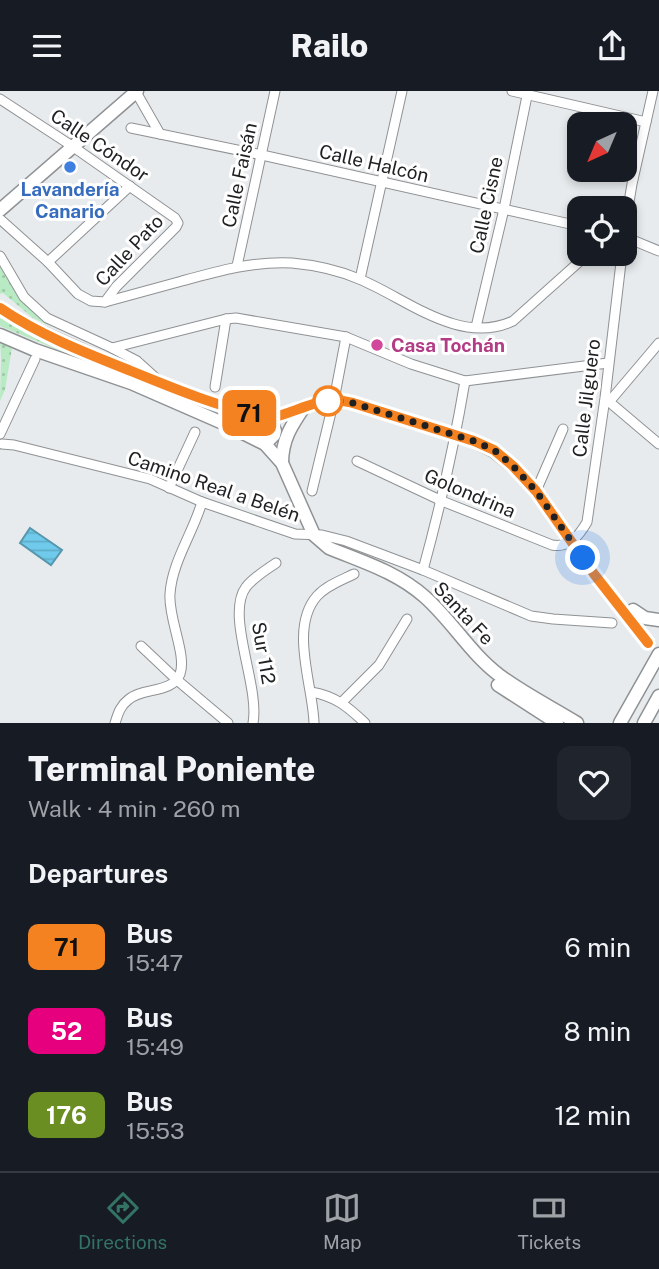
<!DOCTYPE html>
<html lang="en">
<head>
<meta charset="utf-8">
<style>
	:root { --surface:#171b24; --page:#20242c; --text:#f1f3f6; --muted:#9ea1a6; --line:#363941; --accent:#327363 }
	body { margin:0; font-family:"Public Sans",sans-serif; background:var(--page); color:var(--text); height:100vh; display:flex; flex-direction:column; font-size:26px; white-space:nowrap }
	* { box-sizing:border-box; margin:0 }
	p { font-size:23px; color:var(--muted) }
	.icon { flex:none; width:38px; height:38px; fill:none; stroke:currentColor; stroke-width:2; stroke-linecap:round; stroke-linejoin:round }
	.map { position:relative; height:632px; overflow:hidden }
	.details { display:flex; flex-direction:column; background:var(--surface); flex:1 }
	.details>* { flex:none }
	.badge { padding:0 14px; border-radius:10px; font-size:24px; line-height:46px }
	.needle { width:46px; rotate:224deg }
	.tools { position:absolute; left:567px; top:21px; display:grid; gap:14px }
	.tools a { display:grid; place-items:center; width:70px; height:70px; border-radius:14px; background:var(--surface); box-shadow:0 4px 10px #0003; font-size:35px }
	.you { position:absolute; width:35px; height:35px; margin:-18px; border:5px solid #fff; border-radius:50%; background:#1a73e8; box-shadow:0 0 0 10px #1a73e833 }
	.map>.badge { position:absolute; translate:-50% -50%; box-shadow:0 0 0 4px #fff }
	h2 { padding:0 28px; font-size:26px; line-height:63px }
	.round { display:grid; place-items:center; flex:none; width:74px; height:74px; border-radius:14px; background:var(--page) }
	.headline { display:flex; align-items:center; justify-content:space-between; height:119px; padding:0 28px }
	h1 { font-size:33px; font-weight:800; line-height:52px }
	ul { padding:0; list-style:none }
	li { display:flex; align-items:center; gap:21px; height:84px; padding:0 28px }
	li div { flex:1 }
	li b { display:block; font-size:26px }
	li em { font-style:normal }
	li .badge { min-width:77px; font-weight:700; text-align:center }
	header { display:flex; justify-content:space-between; align-items:center; height:91px; padding:0 28px; background:var(--surface); font-size:32px; font-weight:800 }
	.dock { display:flex; justify-content:space-around; align-items:center; height:98px; border-top:2px solid var(--line); background:var(--surface); font-size:19px; color:var(--muted) }
	.dock a { display:grid; justify-items:center; gap:4px }
	.dock .current { color:var(--accent) }
	.map>svg:first-child { display:block }
	.grass { fill:url(#grass-dots) }
	.water { fill:url(#water-rules); stroke:#5797ae; stroke-width:2 }
	.lines { fill:none; stroke-linecap:round; stroke-linejoin:round }
	.street-casing { stroke:#8f9294; stroke-width:11 }
	.secondary-casing { stroke:#8f9294; stroke-width:15 }
	.street { stroke:#fff; stroke-width:9 }
	.secondary { stroke:#fff; stroke-width:12 }
	.line-casing { stroke:#fff; stroke-width:16 }
	.line { stroke:#f58220; stroke-width:10 }
	.walk { stroke:#1f2021; stroke-width:7; stroke-dasharray:0 12.6 }
	.shop-dot { fill:#3f7fe0; stroke:#fff; stroke-width:2.5 }
	.hotel-dot { fill:#d1479c; stroke:#fff; stroke-width:2.5 }
	.stop-dot { fill:#fff; stroke:#f58220; stroke-width:3.5 }
	.labels { text-anchor:middle; dominant-baseline:central; stroke-width:6; stroke-linejoin:round; paint-order:stroke }
	.street-label { font-size:19px; fill:#1f2021; stroke:#fff }
	.shop-label { font-size:19px; font-weight:bold; fill:#366cbe; stroke:#fff }
	.hotel-label { font-size:19px; font-weight:bold; fill:#b23c85; stroke:#fff; text-anchor:start }
</style>
</head>
<body>
<header><svg class="icon" aria-label="menu" viewBox="0 0 24 24"><path d="M4 6h16M4 12h16M4 18h16"/></svg>Railo<svg class="icon" aria-label="share" viewBox="0 0 24 24"><path d="M12 15V3M7 8l5-5 5 5M5 13v7h14v-7"/></svg></header>
<div class="map">
<svg width="659" height="632" viewBox="0 0 659 632">
	<defs>
		<pattern id="grass-dots" width="8" height="8" patternUnits="userSpaceOnUse" patternTransform="scale(1.75)"><rect width="8" height="8" fill="#b8ebc3"/><path d="M2 2h.1M6 6h.1" fill="none" stroke="#9ec9a7" stroke-width="1.8" stroke-linecap="round"/></pattern>
		<pattern id="water-rules" width="6" height="5" patternUnits="userSpaceOnUse" patternTransform="scale(1.75)"><rect width="6" height="5" fill="#6fcaeb"/><path d="M0 2.5h6" fill="none" stroke="#60adc9"/></pattern>
	</defs>
	<rect width="100%" height="100%" fill="#e8ebed"/>
	<g class="grass">
		<path d="M0,175C13,200 28,221 52,236L33,227L3,202L0,203Z"/>
		<polygon points="0,222 84,266 63,261 0,235"/>
		<polygon points="0,251 12,257 5,299 0,310 1,266"/>
	</g>
	<polygon class="water" points="30,437 62,459 51,474 20,452"/>
	<g class="lines">
		<defs>
			<g id="street">
				<polyline points="512,0 646,31"/>
				<polyline points="136,1 160,43"/>
				<polyline points="0,8 72,55 175,127 178,132 176,136 116,196 105,211"/>
				<polyline points="131,37 262,64 579,135"/>
				<path d="M0,128L48,171L78,203L91,210L105,211C130,204 156,197 182,190C218,180 253,170 292,172C314,174 338,179 359,188C406,207 459,255 513,230L588,163"/>
				<polyline points="625,135 632,93 653,0"/>
				<polyline points="625,146 659,160"/>
				<polyline points="0,165 24,206 47,227 112,257 137,270 158,289"/>
				<polyline points="48,171 130,95"/>
				<polyline points="237,175 275,0"/>
				<polyline points="360,188 402,0"/>
				<polyline points="476,236 504,118 528,0"/>
				<polyline points="112,257 226,228 236,227 346,246 411,273 465,290 608,272"/>
				<polyline points="215,296 226,228"/>
				<polyline points="607,309 659,353"/>
				<polyline points="609,311 659,252"/>
				<polyline points="0,343 35,268"/>
				<polyline points="2,353 14,354 150,388 202,411 295,443 322,444 346,450 423,479 531,525 553,528 612,532"/>
				<path d="M357,370L442,410L552,454C569,457 579,445 587,431L605,307L622,163"/>
				<polyline points="169,397 195,341"/>
				<polyline points="312,400 334,309 346,246"/>
				<polyline points="536,400 563,338"/>
				<path d="M423,479C440,417 454,355 465,290"/>
				<polyline points="141,555 177,589 228,632"/>
				<path d="M311,601C335,605 347,615 365,632"/>
				<polyline points="342,611 379,574 407,528"/>
				<path d="M115,632C118,623 120,615 128,609C142,596 172,603 180,583C187,564 168,527 170,503C172,471 193,442 202,411"/>
				<path d="M253,632C260,595 225,524 246,496C254,486 266,479 276,472"/>
				<path d="M314,632C313,594 289,537 317,505C327,494 342,489 354,483"/>
			</g>
			<g id="secondary">
				<polyline points="0,119 137,0"/>
				<path d="M0,217C27,236 57,248 86,261C146,288 206,314 270,327C292,323 313,309 336,309C341,309 347,311 353,312L474,350L494,360L513,375L536,400L594,483L648,552"/>
				<path d="M0,244L35,259L131,292L225,333L265,353L282,372L314,444L329,457C363,471 397,481 425,506C452,530 470,562 499,584C523,602 551,616 577,632"/>
				<polyline points="265,353 274,344 275,340 270,327"/>
				<path d="M282,372C282,349 291,335 304,316"/>
				<polyline points="633,519 645,527 659,529"/>
				<polyline points="498,594 557,632"/>
				<polyline points="620,632 659,563"/>
				<polyline points="644,632 659,605"/>
			</g>
		</defs>
		<use href="#street" class="street-casing"/>
		<use href="#secondary" class="secondary-casing"/>
		<use href="#street" class="street"/>
		<use href="#secondary" class="secondary"/>
	</g>
	<g class="lines">
		<defs>
			<path id="line" d="M0,217C38,243 83,261 126,278C175,298 218,316 270,327C291,323 314,309 336,309C341,309 347,311 353,312L474,350L494,359L513,375L536,400L594,483L648,552"/>
		</defs>
		<use href="#line" class="line-casing"/>
		<use href="#line" class="line"/>
		<polyline class="walk" points="328,310 334,309 353,312 474,350 494,359 513,375 536,400 583,467"/>
	</g>
	<circle class="shop-dot" cx="70" cy="76" r="7"/>
	<circle class="hotel-dot" cx="377" cy="254" r="7"/>
	<circle class="stop-dot" cx="328" cy="310" r="14"/>
	<g class="labels">
		<g class="street-label">
			<text transform="translate(100 54) rotate(34)">Calle Cóndor</text>
			<text transform="translate(374 72) rotate(13)">Calle Halcón</text>
			<text transform="translate(239 84) rotate(-78)">Calle Faisán</text>
			<text transform="translate(486 114) rotate(-78)">Calle Cisne</text>
			<text transform="translate(129 159) rotate(-47)">Calle Pato</text>
			<text transform="translate(586 307) rotate(-83)">Calle Jilguero</text>
			<text transform="translate(214 395) rotate(19)">Camino Real a Belén</text>
			<text transform="translate(470 402) rotate(23)">Golondrina</text>
			<text transform="translate(464 522) rotate(47)">Santa Fe</text>
			<text transform="translate(264 562) rotate(80)">Sur 112</text>
		</g>
		<g class="shop-label">
			<text x="70" y="98">Lavandería<tspan x="70" dy="22">Canario</tspan></text>
		</g>
		<g class="hotel-label">
			<text x="391" y="254">Casa Tochán</text>
		</g>
	</g>
</svg>
<div class="tools">
<a><svg class="needle" viewBox="-14 -14 28 28"><path d="M0-13l5 13h-10z" fill="#e53935"/><path d="M0 13l5-13h-10z" fill="#9ea1a6"/></svg></a>
<a><svg class="icon" aria-label="locate" viewBox="0 0 24 24"><circle cx="12" cy="12" r="6"/><path d="M12 2v4M12 18v4M2 12h4M18 12h4"/></svg></a>
</div>
<div class="you" style="left:583px;top:467px"></div>
<b class="badge" style="left:249px;top:322px;background:#f58220;color:#111">71</b>
</div>
<section class="details">
<div class="headline"><div><h1>Terminal Poniente</h1><p>Walk · 4 min · 260 m</p></div><a class="round"><svg class="icon" aria-label="heart" viewBox="0 0 24 24"><path d="M12 20l-8-8c-3-5 5-10 8-4 3-6 11-1 8 4z"/></svg></a></div>
<h2>Departures</h2>
<ul>
<li><span class="badge" style="background:#f58220;color:#111">71</span><div><b>Bus</b><p>15:47</p></div><em>6 min</em></li>
<li><span class="badge" style="background:#e6007e;color:#fff">52</span><div><b>Bus</b><p>15:49</p></div><em>8 min</em></li>
<li><span class="badge" style="background:#6b8e23;color:#fff">176</span><div><b>Bus</b><p>15:53</p></div><em>12 min</em></li>
</ul>
</section>
<nav class="dock">
<a class="current"><svg class="icon" aria-label="directions" viewBox="0 0 24 24"><path d="M12 3l9 9-9 9-9-9zM9 14v-3h6M13 9l2 2-2 2"/></svg>Directions</a>
<a><svg class="icon" aria-label="map" viewBox="0 0 24 24"><path d="M3 6l6-2 6 2 6-2v14l-6 2-6-2-6 2zM9 4v14M15 6v14"/></svg>Map</a>
<a><svg class="icon" aria-label="tickets" viewBox="0 0 24 24"><path d="M3 7h18v10H3zM15 7v10"/></svg>Tickets</a>
</nav>
</body>
</html>
